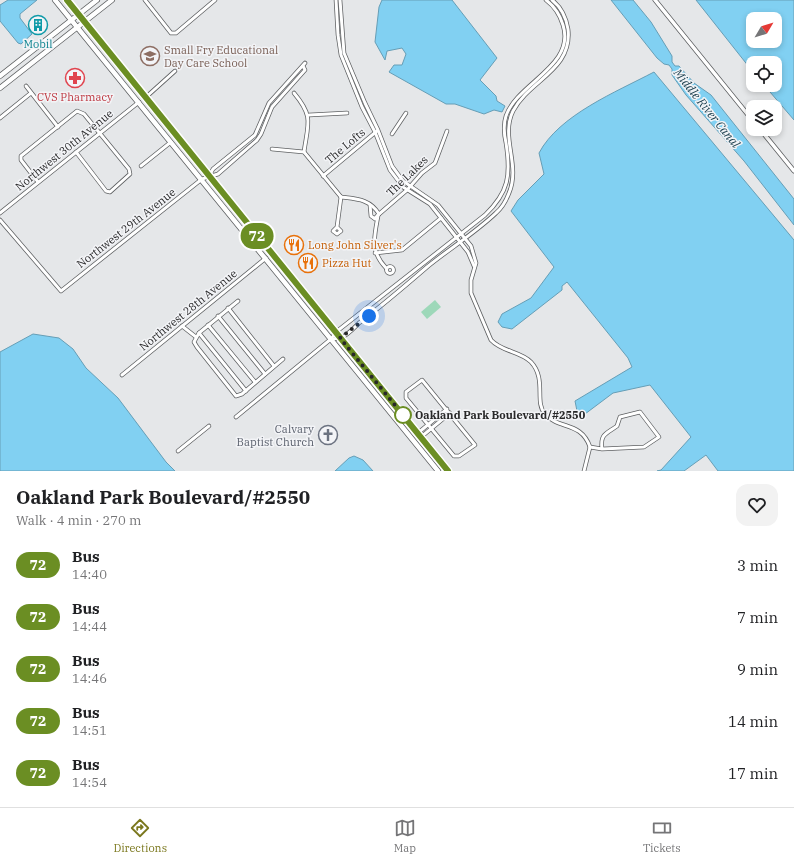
<!DOCTYPE html>
<html lang="en">
<head>
<meta charset="utf-8">
<style>
	:root { --surface:#fff; --page:#f2f2f2; --text:#202124; --muted:#757577; --line:#e0e0e0; --accent:#7b781e }
	body { margin:0; font-family:"IBM Plex Serif",serif; background:var(--page); color:var(--text); height:100vh; display:flex; flex-direction:column; font-size:15px; white-space:nowrap }
	* { box-sizing:border-box; margin:0 }
	p { font-size:13px; color:var(--muted) }
	.icon { flex:none; width:22px; height:22px; fill:none; stroke:currentColor; stroke-width:2; stroke-linecap:round; stroke-linejoin:round }
	.map { position:relative; height:471px; overflow:hidden }
	.panel { display:flex; flex-direction:column; background:var(--surface); flex:1 }
	.panel>* { flex:none }
	.badge { padding:0 8px; border-radius:13px; font-size:14px; line-height:26px }
	.needle { width:26px; rotate:52deg }
	.controls { position:absolute; left:746px; top:12px; display:grid; gap:8px }
	.controls a { display:grid; place-items:center; width:36px; height:36px; border-radius:8px; background:var(--surface); box-shadow:0 2px 6px #0003; font-size:20px }
	.you { position:absolute; width:20px; height:20px; margin:-10px; border:3px solid #fff; border-radius:50%; background:#1a73e8; box-shadow:0 0 0 6px #1a73e833 }
	.map>.badge { position:absolute; translate:-50% -50%; box-shadow:0 0 0 2px #fff }
	.round { display:grid; place-items:center; flex:none; width:42px; height:42px; border-radius:12px; background:var(--page) }
	.overview { display:flex; align-items:center; justify-content:space-between; height:68px; padding:0 16px }
	h1 { font-size:19px; font-weight:800; line-height:30px }
	ul { padding:0; list-style:none }
	li { display:flex; align-items:center; gap:12px; height:52px; padding:0 16px }
	li div { flex:1 }
	li b { display:block; font-size:15px }
	li em { font-style:normal }
	li .badge { min-width:44px; font-weight:700; text-align:center }
	.tabs { display:flex; justify-content:space-around; align-items:center; height:56px; border-top:1px solid var(--line); background:var(--surface); font-size:11px; color:var(--muted) }
	.tabs a { display:grid; justify-items:center; gap:2px }
	.tabs .selected { color:var(--accent) }
	.map>svg:first-child { display:block }
	.green { fill:#9dd8b9 }
	.water { fill:#81d0f2; stroke:#669eb6; fill-rule:evenodd }
	.lines { fill:none; stroke-linecap:round; stroke-linejoin:round }
	.minor-casing { stroke:#5e6062; stroke-width:4.5 }
	.tertiary-casing { stroke:#5e6062; stroke-width:5 }
	.primary-casing { stroke:#5e6062; stroke-width:6 }
	.minor { stroke:#fff; stroke-width:3 }
	.tertiary { stroke:#fff; stroke-width:3.5 }
	.primary { stroke:#fff; stroke-width:4.5 }
	.line-casing { stroke:#fff; stroke-width:9 }
	.line { stroke:#6b8e23; stroke-width:6 }
	.walk { stroke:#282829; stroke-width:4; stroke-dasharray:0 7.2 }
	.stop-dot { fill:#fff; stroke:#6b8e23; stroke-width:2 }
	.labels { text-anchor:middle; dominant-baseline:central; stroke-width:3; stroke-linejoin:round; paint-order:stroke }
	.culture-label { font-size:11px; fill:#0d838f; stroke:#f3f4f7 }
	.education-label { font-size:11px; fill:#785e54; stroke:#f3f4f7; text-anchor:start }
	.health-label { font-size:11px; fill:#be3a42; stroke:#f3f4f7 }
	.street-label { font-size:11px; fill:#282829; stroke:#f3f4f7 }
	.food-label { font-size:11px; fill:#c56008; stroke:#f3f4f7; text-anchor:start }
	.stop-label { font-size:11px; font-weight:bold; fill:#282829; stroke:#f3f4f7; text-anchor:start }
	.worship-label { font-size:11px; fill:#5b616d; stroke:#f3f4f7; text-anchor:end }
	.water-label { font-size:12px; font-style:italic; fill:#1d4150; stroke:#f3f4f7 }
</style>
</head>
<body>
<div class="map">
<svg width="794" height="471" viewBox="0 0 794 471">
	<rect width="100%" height="100%" fill="#e5e7e9"/>
	<polygon class="green" points="435,300 441,307 427,319 421,312"/>
	<g class="water">
		<polygon points="8,0 37,0 20,14 20,18 32,34 21,44 18,43 0,21 0,5"/>
		<polygon points="382,0 452,0 497,58 480,80 496,96 497,101 505,106 502,112 494,110 484,114 455,104 446,104 389,72 394,65 402,65 406,54 402,48 387,51 385,60 375,42 379,7"/>
		<polygon points="611,0 633,0 651,22 672,56 672,62 675,66 679,66 694,83 711,95 794,199 794,225 744,161 686,95 672,75 672,69 669,65 664,64 657,58"/>
		<path d="M696,0H794V120L764,85H775V63H753V72ZM753,19H775V41H753Z"/>
		<path d="M654,72L794,240V471H718L706,455L684,471H657L661,470L691,437L650,385L613,393L585,414L577,411L575,401L632,367L628,358L567,282L562,286V290L512,329L502,327L498,322L502,314L531,298L554,267L511,211L518,200L544,174L539,153C559,115 616,92 654,72Z"/>
		<polygon points="33,334 59,338 73,349 86,368 118,398 166,462 175,471 0,471 0,352"/>
		<polygon points="354,456 363,460 373,471 335,471 349,458"/>
	</g>
	<g class="lines">
		<defs>
			<g id="minor">
				<polyline points="145,0 171,33 176,33 215,0"/>
				<polyline points="336,0 338,35 341,55 362,107 375,132 390,170 403,187 430,204 468,252 474,266"/>
				<path d="M340,0L344,53L365,103L378,130L392,166L403,181L438,205L471,246L476,263L471,280V293L491,340C502,352 520,351 531,362C547,379 534,402 545,414C559,430 581,421 590,447"/>
				<polyline points="26,86 58,127"/>
				<path d="M294,93C314,117 308,123 304,152"/>
				<polyline points="145,98 175,71"/>
				<polyline points="309,115 347,113"/>
				<polyline points="0,118 31,93"/>
				<polyline points="392,134 406,113"/>
				<polyline points="272,149 304,152 341,197"/>
				<polyline points="141,166 171,142"/>
				<polyline points="209,176 213,169 255,135 269,103 305,63"/>
				<polyline points="323,176 377,131"/>
				<polyline points="38,182 21,160 21,156 77,111 84,114 129,169 130,174 110,192 106,191 76,152"/>
				<path d="M341,197C357,199 370,199 379,214L375,218"/>
				<polyline points="370,205 371,216 375,219"/>
				<polyline points="0,213 139,102"/>
				<polyline points="378,215 407,190 422,173 435,163 447,131"/>
				<path d="M378,216C374,238 370,251 386,268"/>
				<polyline points="0,220 61,291 202,179 218,174 257,140 261,134 272,107 305,70 303,66"/>
				<polyline points="337,227 341,231 337,234 333,231 337,227 341,197"/>
				<polyline points="375,253 402,250 441,218"/>
				<circle cx="390" cy="270" r="3.5"/>
				<polyline points="238,301 199,333 194,342 197,347 236,396 242,394 283,359"/>
				<polyline points="228,308 274,366"/>
				<polyline points="218,316 265,374"/>
				<polyline points="208,325 255,382"/>
				<polyline points="182,326 196,337"/>
				<polyline points="199,333 246,391"/>
				<path d="M331,339L336,332L485,215C509,192 511,175 506,143C504,134 503,125 506,116C517,83 576,66 563,25C560,15 554,6 546,0"/>
				<polyline points="122,375 266,258"/>
				<polygon points="422,380 475,445 459,456 454,456 406,398 406,392"/>
				<path d="M236,417L331,339C334,339 338,339 340,338C347,336 354,328 359,323C383,305 405,286 427,267C449,249 475,233 496,213C502,208 506,201 509,193C521,165 500,137 513,111C529,80 573,70 568,29C566,17 561,7 552,0"/>
				<polyline points="418,433 447,409"/>
				<polyline points="421,437 450,413"/>
				<path d="M590,447L602,449L644,447L659,437L640,412L620,417L617,426C606,434 600,434 602,449"/>
				<polyline points="178,451 209,426"/>
				<polyline points="584,471 590,447"/>
			</g>
			<g id="tertiary">
				<polyline points="655,0 753,121"/>
				<polyline points="760,129 794,171"/>
			</g>
			<g id="primary">
				<polyline points="55,0 438,471"/>
				<polyline points="67,0 448,471"/>
				<polyline points="0,76 97,0"/>
				<polyline points="0,88 112,0"/>
			</g>
		</defs>
		<use href="#minor" class="minor-casing"/>
		<use href="#tertiary" class="tertiary-casing"/>
		<use href="#primary" class="primary-casing"/>
		<use href="#minor" class="minor"/>
		<use href="#tertiary" class="tertiary"/>
		<use href="#primary" class="primary"/>
	</g>
	<g class="lines">
		<defs>
			<polyline id="line" points="67,0 448,471"/>
		</defs>
		<use href="#line" class="line-casing"/>
		<use href="#line" class="line"/>
		<polyline class="walk" points="369,316 340,338 403,415"/>
	</g>
	<defs>
		<symbol id="building-ring" viewBox="-11 -11 22 22"><circle r="9.5" fill="#f3f4f7" stroke="#0f9aa8" stroke-width="1.5"/><path d="M-4-6H4V6H1V3H-1V6H-4ZM-2.5-4.3h1.7v1.8h-1.7ZM.8-4.3h1.7v1.8H.8ZM-2.5-1h1.7V.8h-1.7ZM.8-1h1.7V.8H.8Z" fill="#0f9aa8"/></symbol>
		<symbol id="school-ring" viewBox="-11 -11 22 22"><circle r="9.5" fill="#f3f4f7" stroke="#8d6e63" stroke-width="1.5"/><path d="M0-5L7-2L0 1L-7-2ZM-4 1L0 2.5L4 1V4Q0 6-4 4Z" fill="#8d6e63"/></symbol>
		<symbol id="pharmacy-ring" viewBox="-11 -11 22 22"><circle r="9.5" fill="#f3f4f7" stroke="#e0444e" stroke-width="1.5"/><path d="M-2-6h4v4h4v4h-4v4h-4v-4h-4v-4h4Z" fill="#e0444e"/></symbol>
		<symbol id="restaurant-ring" viewBox="-11 -11 22 22"><circle r="9.5" fill="#f3f4f7" stroke="#e8710a" stroke-width="1.5"/><path d="M-5-6h1v4h1v-4h1v4h1v-4h1v5L-1.5 .5V6h-2V.5L-5-1ZM5-6V6H3V1.5H1.5Q1.5-4 5-6Z" fill="#e8710a"/></symbol>
		<symbol id="church-ring" viewBox="-11 -11 22 22"><circle r="9.5" fill="#f3f4f7" stroke="#6b7280" stroke-width="1.5"/><path d="M-1.2-6h2.4v3.5h3.3v2.4h-3.3V6h-2.4V-.1h-3.3v-2.4h3.3Z" fill="#6b7280"/></symbol>
	</defs>
	<g fill-rule="evenodd">
		<use href="#building-ring" x="27" y="14" width="22" height="22"/>
		<use href="#school-ring" x="139" y="45" width="22" height="22"/>
		<use href="#pharmacy-ring" x="64" y="67" width="22" height="22"/>
		<use href="#restaurant-ring" x="283" y="234" width="22" height="22"/>
		<use href="#restaurant-ring" x="297" y="252" width="22" height="22"/>
		<use href="#church-ring" x="317" y="424" width="22" height="22"/>
	</g>
	<circle class="stop-dot" cx="403" cy="415" r="8"/>
	<g class="labels">
		<g class="culture-label">
			<text x="38" y="44">Mobil</text>
		</g>
		<g class="education-label">
			<text x="164" y="50">Small Fry Educational<tspan x="164" dy="13">Day Care School</tspan></text>
		</g>
		<g class="health-label">
			<text x="75" y="97">CVS Pharmacy</text>
		</g>
		<g class="street-label">
			<text transform="translate(345 146) rotate(-40)">The Lofts</text>
			<text transform="translate(64 150) rotate(-39)">Northwest 30th Avenue</text>
			<text transform="translate(407 176) rotate(-44)">The Lakes</text>
			<text transform="translate(126 228) rotate(-38)">Northwest 29th Avenue</text>
			<text transform="translate(188 310) rotate(-39)">Northwest 28th Avenue</text>
		</g>
		<g class="food-label">
			<text x="308" y="245">Long John Silver's</text>
			<text x="322" y="263">Pizza Hut</text>
		</g>
		<g class="stop-label">
			<text x="415" y="415">Oakland Park Boulevard/#2550</text>
		</g>
		<g class="worship-label">
			<text x="314" y="429">Calvary<tspan x="314" dy="13">Baptist Church</tspan></text>
		</g>
		<g class="water-label">
			<text transform="translate(707 108) rotate(51)">Middle River Canal</text>
		</g>
	</g>
</svg>
<div class="controls">
<a><svg class="needle" viewBox="-14 -14 28 28"><path d="M0-13l5 13h-10z" fill="#e53935"/><path d="M0 13l5-13h-10z" fill="#757577"/></svg></a>
<a><svg class="icon" aria-label="locate" viewBox="0 0 24 24"><circle cx="12" cy="12" r="6"/><path d="M12 2v4M12 18v4M2 12h4M18 12h4"/></svg></a>
<a><svg class="icon" aria-label="layers" viewBox="0 0 24 24"><path d="M12 4l9 5-9 5-9-5zM3 14l9 5 9-5"/></svg></a>
</div>
<div class="you" style="left:369px;top:316px"></div>
<b class="badge" style="left:257px;top:236px;background:#6b8e23;color:#fff">72</b>
</div>
<section class="panel">
<div class="overview"><div><h1>Oakland Park Boulevard/#2550</h1><p>Walk · 4 min · 270 m</p></div><a class="round"><svg class="icon" aria-label="heart" viewBox="0 0 24 24"><path d="M12 20l-8-8c-3-5 5-10 8-4 3-6 11-1 8 4z"/></svg></a></div>
<ul>
<li><span class="badge" style="background:#6b8e23;color:#fff">72</span><div><b>Bus</b><p>14:40</p></div><em>3 min</em></li>
<li><span class="badge" style="background:#6b8e23;color:#fff">72</span><div><b>Bus</b><p>14:44</p></div><em>7 min</em></li>
<li><span class="badge" style="background:#6b8e23;color:#fff">72</span><div><b>Bus</b><p>14:46</p></div><em>9 min</em></li>
<li><span class="badge" style="background:#6b8e23;color:#fff">72</span><div><b>Bus</b><p>14:51</p></div><em>14 min</em></li>
<li><span class="badge" style="background:#6b8e23;color:#fff">72</span><div><b>Bus</b><p>14:54</p></div><em>17 min</em></li>
</ul>
</section>
<nav class="tabs">
<a class="selected"><svg class="icon" aria-label="directions" viewBox="0 0 24 24"><path d="M12 3l9 9-9 9-9-9zM9 14v-3h6M13 9l2 2-2 2"/></svg>Directions</a>
<a><svg class="icon" aria-label="map" viewBox="0 0 24 24"><path d="M3 6l6-2 6 2 6-2v14l-6 2-6-2-6 2zM9 4v14M15 6v14"/></svg>Map</a>
<a><svg class="icon" aria-label="tickets" viewBox="0 0 24 24"><path d="M3 7h18v10H3zM15 7v10"/></svg>Tickets</a>
</nav>
</body>
</html>
